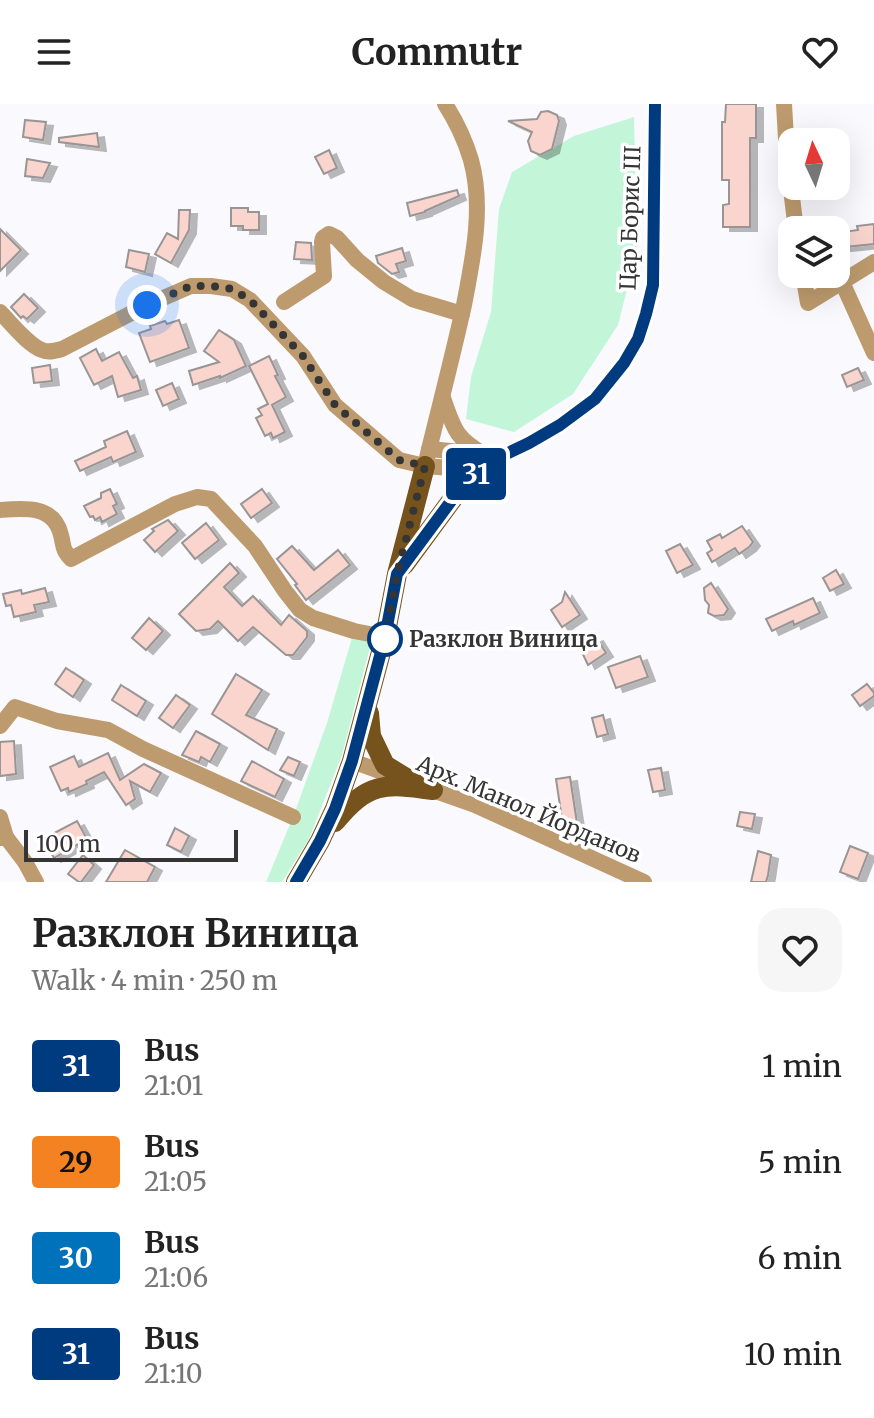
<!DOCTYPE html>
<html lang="en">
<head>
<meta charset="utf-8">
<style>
	:root { --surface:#fff; --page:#f6f6f6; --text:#222; --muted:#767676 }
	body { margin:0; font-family:Merriweather,serif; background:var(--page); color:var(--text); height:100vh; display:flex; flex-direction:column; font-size:30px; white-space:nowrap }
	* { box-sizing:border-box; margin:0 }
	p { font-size:26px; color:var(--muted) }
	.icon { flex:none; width:44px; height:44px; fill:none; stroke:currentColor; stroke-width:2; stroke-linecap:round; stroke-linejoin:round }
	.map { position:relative; height:778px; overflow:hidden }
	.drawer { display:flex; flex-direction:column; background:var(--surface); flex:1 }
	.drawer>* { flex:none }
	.badge { padding:0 16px; border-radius:6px; font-size:28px; line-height:52px }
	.needle { width:52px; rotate:356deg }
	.controls { position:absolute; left:778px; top:24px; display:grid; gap:16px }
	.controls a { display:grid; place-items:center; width:72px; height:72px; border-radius:16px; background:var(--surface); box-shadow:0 8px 32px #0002; font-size:40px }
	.scale { position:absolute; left:24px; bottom:20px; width:214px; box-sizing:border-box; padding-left:8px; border:4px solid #353536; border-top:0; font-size:22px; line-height:28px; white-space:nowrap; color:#353536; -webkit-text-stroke:6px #fff; paint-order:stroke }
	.you { position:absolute; width:40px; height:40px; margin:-20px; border:6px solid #fff; border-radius:50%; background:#1a73e8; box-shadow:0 0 0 12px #1a73e833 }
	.map>.badge { position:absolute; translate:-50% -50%; box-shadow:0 0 0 4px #fff }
	.round { display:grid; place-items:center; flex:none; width:84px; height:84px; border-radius:24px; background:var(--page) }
	.overview { display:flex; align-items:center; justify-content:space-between; height:136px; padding:0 32px }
	h1 { font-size:38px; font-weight:700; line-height:60px }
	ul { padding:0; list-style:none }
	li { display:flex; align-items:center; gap:24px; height:96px; padding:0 32px }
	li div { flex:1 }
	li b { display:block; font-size:30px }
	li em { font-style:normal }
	li .badge { min-width:88px; font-weight:700; text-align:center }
	header { display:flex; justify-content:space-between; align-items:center; height:104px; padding:0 32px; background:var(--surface); font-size:36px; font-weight:700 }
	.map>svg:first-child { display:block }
	.green { fill:#c3f6d9 }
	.building { fill:#f9d5ce; stroke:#999595; stroke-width:2; filter:url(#shadow) }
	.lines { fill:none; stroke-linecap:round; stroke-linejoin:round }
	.minor { stroke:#bd9b6e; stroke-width:16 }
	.major { stroke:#76521d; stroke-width:20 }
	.line-casing { stroke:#fff; stroke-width:18 }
	.line { stroke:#003b80; stroke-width:12 }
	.walk { stroke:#353536; stroke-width:8; stroke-dasharray:0 14.4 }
	.stop-dot { fill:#fff; stroke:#003b80; stroke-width:4 }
	.labels { text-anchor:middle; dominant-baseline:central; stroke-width:7; stroke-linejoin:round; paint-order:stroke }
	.street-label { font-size:22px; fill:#353536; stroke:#fff }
	.stop-label { font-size:22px; font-weight:bold; fill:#353536; stroke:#fff; text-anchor:start }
</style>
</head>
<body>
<header><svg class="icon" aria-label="menu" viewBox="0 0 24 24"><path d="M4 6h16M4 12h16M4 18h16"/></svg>Commutr<svg class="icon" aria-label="heart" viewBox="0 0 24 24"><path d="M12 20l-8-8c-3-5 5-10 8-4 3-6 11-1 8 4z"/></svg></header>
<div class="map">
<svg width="874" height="778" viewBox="0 0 874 778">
	<defs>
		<filter id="shadow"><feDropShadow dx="7" dy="4" stdDeviation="0" flood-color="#0004"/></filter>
	</defs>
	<rect width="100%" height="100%" fill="#faf9fd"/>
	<g class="green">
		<polygon points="634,13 637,146 618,221 573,290 514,328 466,315 471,273 491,208 499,105 512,68 574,32"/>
		<polygon points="354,527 373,532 342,651 309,735 282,778 266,778 293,713 327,619"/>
	</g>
	<g class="building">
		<polygon points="726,0 756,0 756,34 750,34 750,123 723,123 723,101 729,100 729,76 722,76 722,18 725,18"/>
		<polygon points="548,7 557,11 559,17 552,45 540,51 531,47 528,37 532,28 508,17 537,15 541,8"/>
		<polygon points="25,16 46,18 43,36 23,33"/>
		<polygon points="97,29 99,43 59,38 59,34"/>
		<polygon points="329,46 337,64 324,70 315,53"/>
		<polygon points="27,55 50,59 43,74 25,72"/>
		<polygon points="457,86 459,92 425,107 425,108 410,112 407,99"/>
		<polygon points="231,104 248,104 248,108 259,108 259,126 243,126 243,122 231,122"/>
		<polygon points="179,106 190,106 189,126 171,159 155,150 167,129 178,135"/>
		<polygon points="874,120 874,140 836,144 836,129 858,126 857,122"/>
		<polygon points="0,125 21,146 0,167"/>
		<polygon points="296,138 311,139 312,156 294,155"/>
		<polygon points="402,144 406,157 396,160 399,168 392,170 378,159 376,152"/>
		<polygon points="129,146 149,150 145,168 126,163"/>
		<polygon points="24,190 38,204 27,215 23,212 21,214 11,203"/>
		<polygon points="179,216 189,244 150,258 139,229 151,225 150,222 165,217 167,220"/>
		<polygon points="219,226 234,236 246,262 220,274 220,272 193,281 189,267 219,258 204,247"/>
		<polygon points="96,245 102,257 119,248 133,274 137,272 141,286 118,293 112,272 94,281 80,254"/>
		<polygon points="269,252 278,271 275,272 286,293 272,301 285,328 273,334 271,329 265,332 256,314 262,311 258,305 268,300 249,262"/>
		<polygon points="50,261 52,277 34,279 32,264"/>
		<polygon points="858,264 864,276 847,283 842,271"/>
		<polygon points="172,279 179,295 163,302 156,286"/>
		<polygon points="127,327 136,348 113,358 111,353 80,367 75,357 106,343 104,337"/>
		<polygon points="110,385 117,400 113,402 117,410 102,418 100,413 95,416 93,412 90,413 84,402 101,394 101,389"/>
		<polygon points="262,385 272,399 251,414 241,400"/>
		<polygon points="168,416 178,427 155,448 144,436 154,427 152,425"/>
		<polygon points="206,419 219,436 195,455 182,439"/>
		<polygon points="742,422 753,438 749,443 739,450 735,444 712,458 707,449 712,446 707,437 720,430 722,434"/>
		<polygon points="680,440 693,461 677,469 666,447"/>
		<polygon points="292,442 314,466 338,446 350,461 306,496 295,481 297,480 277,455"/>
		<polygon points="230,459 239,469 224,483 242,502 253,492 281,521 289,511 307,527 307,533 293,551 286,551 253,523 238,537 218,517 210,525 196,527 179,510"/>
		<polygon points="836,466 844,480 830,487 823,474"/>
		<polygon points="711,479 728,505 724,511 714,512 708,509 709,501 705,496 704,484"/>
		<polygon points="45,484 49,498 34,501 36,508 14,513 11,501 6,502 3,490 21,486 22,490"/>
		<polygon points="565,488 580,511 562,523 551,506 562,498"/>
		<polygon points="813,494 820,509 794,521 793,517 772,527 766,515"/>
		<polygon points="149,514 163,527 146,546 132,534"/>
		<polygon points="596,533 606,549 588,561 579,542"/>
		<polygon points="640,552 648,573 616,584 608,563"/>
		<polygon points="66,564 84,576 73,593 55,580"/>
		<polygon points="236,570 262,586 246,611 277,625 268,646 212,610"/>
		<polygon points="867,580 874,589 874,592 860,602 852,591"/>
		<polygon points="121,581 146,597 137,612 112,596"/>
		<polygon points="176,591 190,601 173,624 159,614"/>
		<polygon points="603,611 608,630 597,633 592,614"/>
		<polygon points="196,627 220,640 210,658 201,653 199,658 182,651"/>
		<polygon points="14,637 16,670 0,672 0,638"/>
		<polygon points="108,649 120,676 144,660 161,669 150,688 130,677 135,695 126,701 104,668 86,677 87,680 69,688 68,684 61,687 50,663 74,652 79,663"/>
		<polygon points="288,653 300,658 294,672 280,666"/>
		<polygon points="252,657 284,675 275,693 241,677"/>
		<polygon points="661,664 665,686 653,688 648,666"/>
		<polygon points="570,673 577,719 563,722 556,675"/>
		<polygon points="740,708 755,710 752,725 737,722"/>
		<polygon points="77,717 87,735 54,754 43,735"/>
		<polygon points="175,724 189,732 181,748 167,741"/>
		<polygon points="850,742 868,749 858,775 840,768"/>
		<polygon points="125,746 155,763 147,778 106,778"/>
		<polygon points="758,747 771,751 768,771 766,778 751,778"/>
		<polygon points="83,751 94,761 81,778 79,778 68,770"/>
	</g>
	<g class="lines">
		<g class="minor">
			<polyline points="784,0 787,52 796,126"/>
			<polyline points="803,170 808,199 874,158"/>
			<polyline points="842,178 874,249"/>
			<polyline points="284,198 324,172 322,138 323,134 329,130 337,134 357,156 384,178 412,195 462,210"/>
			<path d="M0,208C11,219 28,241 42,246C49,249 55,247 62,245L147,201L191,182H211L232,185L250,196L303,252L335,301L399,356L425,362L451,364L468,363L485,360L529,339L560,321L595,295L624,259L638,235L646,210L653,181L655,0"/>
			<path d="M443,294C454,325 455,334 485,351"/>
			<polyline points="429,345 482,350"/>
			<path d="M425,362C438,308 452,255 464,201C473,154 484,103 471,56C465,36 456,17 445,0"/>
			<path d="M0,406C25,404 54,401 61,431C64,443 62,445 71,455L175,400L197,393L211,395L255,442L285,487L300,506L313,514L354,527L385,533"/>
			<polyline points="0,622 15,603 57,617 108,626 143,645 293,713"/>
			<polyline points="352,657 396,673"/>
			<polyline points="421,682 475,701 644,778"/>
			<polyline points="0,713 6,733"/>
			<polyline points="0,734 6,733 25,758 36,778"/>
		</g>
		<g class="major">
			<polyline points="404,461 457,389 485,360"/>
			<polyline points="369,609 371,632 385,661 416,680"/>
			<path d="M335,718C368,678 384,679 433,686"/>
			<polyline points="296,778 320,737 335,705 352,657 385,533 397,470 425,362"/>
		</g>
	</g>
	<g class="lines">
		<defs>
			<polyline id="line" points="296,778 320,737 335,705 352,657 385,533 397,470 457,389 485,360 529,339 560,321 595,295 624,259 638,235 646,210 653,181 655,0"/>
		</defs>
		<use href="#line" class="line-casing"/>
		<use href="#line" class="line"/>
		<polyline class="walk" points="147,201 191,182 211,182 232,185 250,196 303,252 335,301 399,356 425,362 397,470 385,535"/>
	</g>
	<circle class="stop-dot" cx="385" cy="535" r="16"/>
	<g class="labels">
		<g class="street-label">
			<text transform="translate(630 114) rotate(-88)">Цар Борис III</text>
			<text transform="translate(529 705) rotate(23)">Арх. Манол Йорданов</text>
		</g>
		<g class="stop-label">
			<text x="409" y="535">Разклон Виница</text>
		</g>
	</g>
</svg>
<div class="controls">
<a><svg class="needle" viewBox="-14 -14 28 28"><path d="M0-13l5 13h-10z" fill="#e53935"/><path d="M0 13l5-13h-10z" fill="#767676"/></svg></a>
<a><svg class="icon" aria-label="layers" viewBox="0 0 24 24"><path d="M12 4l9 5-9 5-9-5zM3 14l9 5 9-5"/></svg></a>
</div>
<div class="scale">100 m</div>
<div class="you" style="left:147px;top:201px"></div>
<b class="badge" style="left:476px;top:370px;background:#003b80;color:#fff">31</b>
</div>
<section class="drawer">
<div class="overview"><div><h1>Разклон Виница</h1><p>Walk · 4 min · 250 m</p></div><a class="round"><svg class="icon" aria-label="heart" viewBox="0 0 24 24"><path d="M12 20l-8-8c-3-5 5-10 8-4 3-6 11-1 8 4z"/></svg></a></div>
<ul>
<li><span class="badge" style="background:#003b80;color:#fff">31</span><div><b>Bus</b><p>21:01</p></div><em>1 min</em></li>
<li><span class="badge" style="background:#f58220;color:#111">29</span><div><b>Bus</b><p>21:05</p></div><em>5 min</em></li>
<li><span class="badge" style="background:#0072bc;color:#fff">30</span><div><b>Bus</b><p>21:06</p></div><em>6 min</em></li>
<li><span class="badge" style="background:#003b80;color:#fff">31</span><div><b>Bus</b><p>21:10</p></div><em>10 min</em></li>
</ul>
</section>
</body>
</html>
